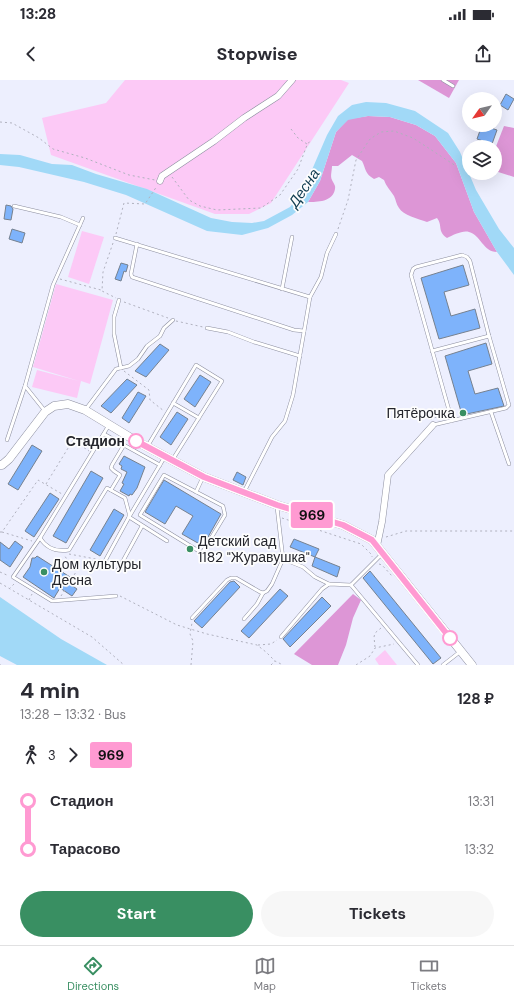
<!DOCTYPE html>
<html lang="en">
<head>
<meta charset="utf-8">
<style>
	:root { --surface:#fff; --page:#f7f7f7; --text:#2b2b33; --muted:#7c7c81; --line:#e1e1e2; --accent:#398f62 }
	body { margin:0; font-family:"DM Sans",sans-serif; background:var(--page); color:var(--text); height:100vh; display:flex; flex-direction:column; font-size:15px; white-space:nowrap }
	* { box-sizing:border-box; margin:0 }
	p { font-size:13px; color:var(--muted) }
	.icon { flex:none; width:22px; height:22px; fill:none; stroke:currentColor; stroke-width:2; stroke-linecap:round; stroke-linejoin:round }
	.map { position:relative; height:585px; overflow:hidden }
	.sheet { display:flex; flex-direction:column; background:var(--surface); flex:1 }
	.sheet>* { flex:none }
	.badge { padding:0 8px; border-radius:3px; font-size:14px; line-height:26px }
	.needle { width:26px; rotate:236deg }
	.tools { position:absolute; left:462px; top:12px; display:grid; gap:8px }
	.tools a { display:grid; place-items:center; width:40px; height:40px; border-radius:50%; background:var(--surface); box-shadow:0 4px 16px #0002; font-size:20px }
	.map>.badge { position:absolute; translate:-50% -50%; box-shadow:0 0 0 2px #fff }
	.legs { display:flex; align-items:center; gap:6px; height:44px; padding:0 20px; font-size:13px }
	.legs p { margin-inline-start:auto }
	.head { display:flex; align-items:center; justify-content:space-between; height:68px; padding:0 20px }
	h1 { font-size:22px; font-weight:700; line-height:30px }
	.button { display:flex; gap:8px; margin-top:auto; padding:8px 20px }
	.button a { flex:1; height:46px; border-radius:24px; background:var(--accent); color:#fff; font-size:16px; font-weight:700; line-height:46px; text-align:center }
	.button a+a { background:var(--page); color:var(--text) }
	ul { padding:0 20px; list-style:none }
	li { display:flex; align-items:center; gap:14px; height:48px; font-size:15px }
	li i { display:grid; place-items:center; width:6px; height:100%; margin:0 5px; background:currentColor }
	li i::after { content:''; width:10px; height:10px; margin:-5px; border:3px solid; border-radius:50%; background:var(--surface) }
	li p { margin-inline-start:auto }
	li:first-child i { background:linear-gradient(#0000 50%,currentColor 0) }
	li:last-child i { background:linear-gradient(currentColor 50%,#0000 0) }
	.status { display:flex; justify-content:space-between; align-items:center; height:28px; padding:0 20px; background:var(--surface); direction:ltr }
	.status svg { height:11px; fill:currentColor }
	header { display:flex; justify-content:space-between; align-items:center; height:52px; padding:0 20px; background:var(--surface); font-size:18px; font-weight:700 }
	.tabs { display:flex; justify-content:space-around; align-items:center; height:56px; border-top:1px solid var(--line); background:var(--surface); font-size:11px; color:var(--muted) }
	.tabs a { display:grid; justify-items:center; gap:2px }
	.tabs .on { color:var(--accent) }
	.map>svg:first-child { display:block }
	.green { fill:#fcc9f6 }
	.forest { fill:#dd96d6 }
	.water { fill:#a1d9f7 }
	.building { fill:#7eb3fb; stroke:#76818f }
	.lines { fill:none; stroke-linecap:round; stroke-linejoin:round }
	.service-casing { stroke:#8c8e9f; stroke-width:4 }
	.minor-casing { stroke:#8c8e9f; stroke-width:7 }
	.tertiary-casing { stroke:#8c8e9f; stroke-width:9 }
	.path { stroke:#b0b1be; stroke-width:1; stroke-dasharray:2 3; stroke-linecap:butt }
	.service { stroke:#fff; stroke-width:3 }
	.minor { stroke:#fff; stroke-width:6 }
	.tertiary { stroke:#fff; stroke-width:8 }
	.line-1-casing { stroke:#fff; stroke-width:9 }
	.line-1 { stroke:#ff9ad2; stroke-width:6 }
	.poi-dot { fill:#398f62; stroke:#fdfdfd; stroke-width:1.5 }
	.stop-1-dot { fill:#fff; stroke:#ff9ad2; stroke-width:2 }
	.labels { text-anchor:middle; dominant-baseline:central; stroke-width:3.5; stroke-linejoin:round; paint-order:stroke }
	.poi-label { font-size:14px; fill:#24252c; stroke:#fdfdfd; text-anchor:start }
	.stop-label { font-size:14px; font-weight:bold; fill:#24252c; stroke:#fdfdfd; text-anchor:end }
	.water-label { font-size:15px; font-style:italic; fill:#0f3c50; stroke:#fdfdfd }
</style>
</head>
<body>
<div class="status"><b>13:28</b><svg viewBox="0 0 49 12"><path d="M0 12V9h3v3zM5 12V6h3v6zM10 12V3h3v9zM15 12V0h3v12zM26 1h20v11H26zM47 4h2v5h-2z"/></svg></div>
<header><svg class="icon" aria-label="back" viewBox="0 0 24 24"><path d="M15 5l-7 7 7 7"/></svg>Stopwise<svg class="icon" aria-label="share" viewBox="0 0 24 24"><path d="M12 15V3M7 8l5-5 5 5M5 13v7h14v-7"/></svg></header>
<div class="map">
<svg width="514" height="585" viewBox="0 0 514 585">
	<rect width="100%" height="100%" fill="#edeffe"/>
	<g class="green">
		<polygon points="125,0 341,0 349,3 271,123 249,134 215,134 51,75 42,38 106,23"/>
		<polygon points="82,151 104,157 89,204 68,197"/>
		<polygon points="56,204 113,220 90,304 81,301 77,318 32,307 37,290 79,301 33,287"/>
		<polygon points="385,570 397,585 379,585 375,579"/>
	</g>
	<g class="forest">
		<polygon points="418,0 459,0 449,18"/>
		<path d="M368,36L390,37L416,45L435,56L456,83L474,132L497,172C483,172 481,155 469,152C463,150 453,155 447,158C437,151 443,146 437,138L427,142C418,139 403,135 399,128C396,124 396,120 394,116C390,110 386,106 384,100L379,97L374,99C365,94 366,89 362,81L352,75L338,86H332C332,91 330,96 332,100C333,103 336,105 335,109C333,122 317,122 308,122L320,101L336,52L348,39Z"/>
		<polygon points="504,46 514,48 514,97 495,91 495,69"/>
		<polygon points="353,514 361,520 353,538 346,565 338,585 312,585 294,574"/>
	</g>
	<g class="water">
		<polygon points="366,22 386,23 415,31 448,53 460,72 476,110 499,149 514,168 514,195 497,172 474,132 456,83 435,56 416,45 390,37 368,36 348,40 336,52 320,101 308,122 292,135 268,148 242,155 207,151 126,115 84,102 19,87 0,85 0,74 20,75 52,84 72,85 96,94 147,109 211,138 232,142 252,143 264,141 290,127 306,107 311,92 327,55 338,36 352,25"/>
		<polygon points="0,517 61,559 107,585 17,585 0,576"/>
	</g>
	<g class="building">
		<polygon points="506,14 514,19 508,30 500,25"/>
		<polygon points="482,45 497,50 492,64 477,59"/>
		<polygon points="6,125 11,126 13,129 11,140 4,139"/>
		<polygon points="12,149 25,153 22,163 9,159"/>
		<polygon points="121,183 128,185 126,192 124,191 121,201 115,199"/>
		<polygon points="463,185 469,205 444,212 451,236 475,229 480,248 439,259 421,198"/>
		<polygon points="486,263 492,284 468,291 475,314 498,308 504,326 462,335 445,276"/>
		<polygon points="160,264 169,270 146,297 135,291"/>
		<polygon points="200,295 211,302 195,327 184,319"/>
		<polygon points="127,299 137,305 111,333 101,326"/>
		<polygon points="138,312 146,316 129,343 122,338"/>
		<polygon points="177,332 188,339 171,365 160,357"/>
		<polygon points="32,365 42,371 18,410 8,404"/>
		<polygon points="124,376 145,387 137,408 132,415 130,414 129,416 120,411 124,404 122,403 127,392 121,389 122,386 119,384"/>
		<polygon points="91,391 103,398 66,463 53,456"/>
		<polygon points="237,392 246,397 243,405 233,400"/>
		<polygon points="164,400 221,434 203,466 182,454 193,436 176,426 165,444 145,432"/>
		<polygon points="50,413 59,419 34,457 25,451"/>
		<polygon points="114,429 124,435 100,476 90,470"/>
		<polygon points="294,459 319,469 315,477 290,467"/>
		<polygon points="15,461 23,467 10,487 0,480 0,462 9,469"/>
		<polygon points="37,476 70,497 67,502 77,509 72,516 60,508 54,518 23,497 30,487 32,478 35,478"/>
		<polygon points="315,477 340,487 337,497 312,486"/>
		<polygon points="370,491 441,578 433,584 363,498"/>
		<polygon points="234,501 240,507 202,548 194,541 230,502"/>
		<polygon points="280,509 288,516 249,558 241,551"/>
		<polygon points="322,517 331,526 290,567 283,559"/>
	</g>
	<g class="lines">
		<defs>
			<g id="service">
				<polyline points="443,0 453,6"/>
				<polyline points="14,126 61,137 80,145"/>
				<polyline points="115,158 310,217"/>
				<polyline points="137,164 131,194 132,197 294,250 304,251"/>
				<polyline points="282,209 292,157"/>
				<polyline points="119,220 114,237 114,254 121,288"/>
				<polyline points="207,248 228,252 254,262 300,276"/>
				<polyline points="432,271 489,256"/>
				<polyline points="173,323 199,338"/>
				<polyline points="86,329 116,289 129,286 138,279 147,266 160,256 164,248 173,240"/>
				<polyline points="45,331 25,306 53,205 83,138"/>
				<polyline points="491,332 509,384"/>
				<polyline points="433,345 506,328 509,325 489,256 470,181 467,177 462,175 416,187 413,189 411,195 452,341"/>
				<polyline points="104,354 160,385"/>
				<polyline points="7,360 25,306"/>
				<polyline points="147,367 196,285 222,301 173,379"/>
				<polyline points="164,378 129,437 167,461"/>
				<polygon points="164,395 223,426 225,435 202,473 140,435"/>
				<polyline points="111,410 120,395 114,391 111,388 112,385 124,365"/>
				<polyline points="196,412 203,397"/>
				<polyline points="244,412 272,357 285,341 293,315 310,217 321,197 327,173 336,154"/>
				<polyline points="40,458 13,497 52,521 116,516"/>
				<polyline points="283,479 303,487 315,497 329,504"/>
				<path d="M105,481L129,437V433L125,418L107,408L69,470C57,472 47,469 40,458L109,345"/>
				<polyline points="118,490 142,446"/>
				<polyline points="351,505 418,585"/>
				<polyline points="192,538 227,500 231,498 236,498 260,512 263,513 267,511 272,504 283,479 277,427"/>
				<polyline points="244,539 257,524 263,513"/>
				<polyline points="281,557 322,509 329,504 351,505 382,474"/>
				<polyline points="443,585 461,571"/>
			</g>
			<g id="minor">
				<polyline points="160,101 162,96 214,61 244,38 278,16 292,0"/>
				<polyline points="377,466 382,442 388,395 433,345"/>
			</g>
			<polyline id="tertiary" points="0,385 2,385 9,379 45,332 54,326 68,324 85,330 136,361 204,397 277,425 343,445 372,460 472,585"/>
		</defs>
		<use href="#service" class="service-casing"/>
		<use href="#minor" class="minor-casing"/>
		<use href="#tertiary" class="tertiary-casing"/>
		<g class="path">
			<polyline points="0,42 12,43 39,58 53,69 85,78 129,95 155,100"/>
			<polyline points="291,49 298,58 307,64"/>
			<polyline points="172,97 189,120 200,126 217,130 261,128 280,115 298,89 307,65 310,61"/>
			<polyline points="338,149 348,120 356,80 370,59 381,52 394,51 413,58 456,86"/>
			<polyline points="116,154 124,123 145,124 157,106"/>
			<polyline points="113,163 103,192 102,211 116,218"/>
			<polyline points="60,199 101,210"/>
			<polyline points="124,222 168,238"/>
			<polyline points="176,241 203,247"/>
			<polyline points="124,291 149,310 150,320 164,331"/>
			<polyline points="431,340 431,339 445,334"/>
			<polyline points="46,404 73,360 89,371"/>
			<polyline points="282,438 361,464 372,475 372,477"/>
			<polyline points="0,452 2,452 38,400 62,414"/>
			<polyline points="2,452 32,461"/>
			<polyline points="386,457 406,451 514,451"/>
			<polyline points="69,474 101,480"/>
			<polyline points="379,484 382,485 392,496"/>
			<polyline points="0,492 9,496"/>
			<polyline points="0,503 92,557 124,585"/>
			<polyline points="9,509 15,503"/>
			<polyline points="61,516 76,492 64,475"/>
			<polyline points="120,516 177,545 207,554 257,565 266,572 275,581 283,585"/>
			<polyline points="29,520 32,514"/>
			<polyline points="258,565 271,564 277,560"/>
			<polyline points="375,567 374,557 375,553 381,548"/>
			<polyline points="0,585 1,585"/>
			<polyline points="191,585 193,561 190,554 192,543"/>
			<polyline points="271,585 275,581"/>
			<polyline points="356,585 370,576 375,568 394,564"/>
		</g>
		<use href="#service" class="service"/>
		<use href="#minor" class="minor"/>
		<use href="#tertiary" class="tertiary"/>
	</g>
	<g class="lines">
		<defs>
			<polyline id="line-1" points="136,361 204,397 277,425 343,445 372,460 450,558"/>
		</defs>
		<use href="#line-1" class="line-1-casing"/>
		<use href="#line-1" class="line-1"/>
	</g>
	<g class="poi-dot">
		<circle cx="463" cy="333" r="4"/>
		<circle cx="190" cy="469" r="4"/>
		<circle cx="44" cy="492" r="4"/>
	</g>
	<g class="stop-1-dot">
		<circle cx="136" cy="361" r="7"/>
		<circle cx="450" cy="558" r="7"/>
	</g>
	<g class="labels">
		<g class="poi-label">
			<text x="455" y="333" text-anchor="end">Пятёрочка</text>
			<text x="198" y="461">Детский сад<tspan x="198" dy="16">1182 "Журавушка"</tspan></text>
			<text x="52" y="484">Дом культуры<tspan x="52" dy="16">Десна</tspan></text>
		</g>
		<g class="stop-label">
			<text x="125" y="361">Стадион</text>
		</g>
		<g class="water-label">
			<text transform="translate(304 108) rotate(-56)">Десна</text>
		</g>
	</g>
</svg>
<div class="tools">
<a><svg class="needle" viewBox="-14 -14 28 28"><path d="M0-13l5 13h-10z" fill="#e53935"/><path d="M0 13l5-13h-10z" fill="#7c7c81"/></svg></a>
<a><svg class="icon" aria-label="layers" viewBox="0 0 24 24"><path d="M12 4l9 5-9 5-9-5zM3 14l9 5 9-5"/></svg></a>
</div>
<b class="badge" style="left:312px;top:435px;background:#ff9ad2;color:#111">969</b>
</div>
<section class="sheet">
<div class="head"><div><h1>4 min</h1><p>13:28 – 13:32 · Bus</p></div><b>128 ₽</b></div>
<div class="legs"><svg class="icon" aria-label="walk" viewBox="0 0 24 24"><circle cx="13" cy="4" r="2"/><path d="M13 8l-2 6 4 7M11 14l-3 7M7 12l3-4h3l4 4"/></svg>3<svg class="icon" aria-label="forward" viewBox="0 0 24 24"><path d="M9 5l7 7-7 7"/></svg><b class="badge" style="background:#ff9ad2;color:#111">969</b></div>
<ul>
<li><i style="color:#ff9ad2"></i><b>Стадион</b><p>13:31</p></li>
<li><i style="color:#ff9ad2"></i><b>Тарасово</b><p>13:32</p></li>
</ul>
<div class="button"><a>Start</a><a>Tickets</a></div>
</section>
<nav class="tabs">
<a class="on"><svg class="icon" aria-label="directions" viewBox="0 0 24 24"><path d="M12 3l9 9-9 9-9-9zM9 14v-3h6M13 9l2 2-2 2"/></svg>Directions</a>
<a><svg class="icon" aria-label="map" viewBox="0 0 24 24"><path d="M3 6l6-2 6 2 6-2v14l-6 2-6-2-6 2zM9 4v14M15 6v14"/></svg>Map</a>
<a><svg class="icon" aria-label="tickets" viewBox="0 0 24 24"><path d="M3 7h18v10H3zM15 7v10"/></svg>Tickets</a>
</nav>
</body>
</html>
